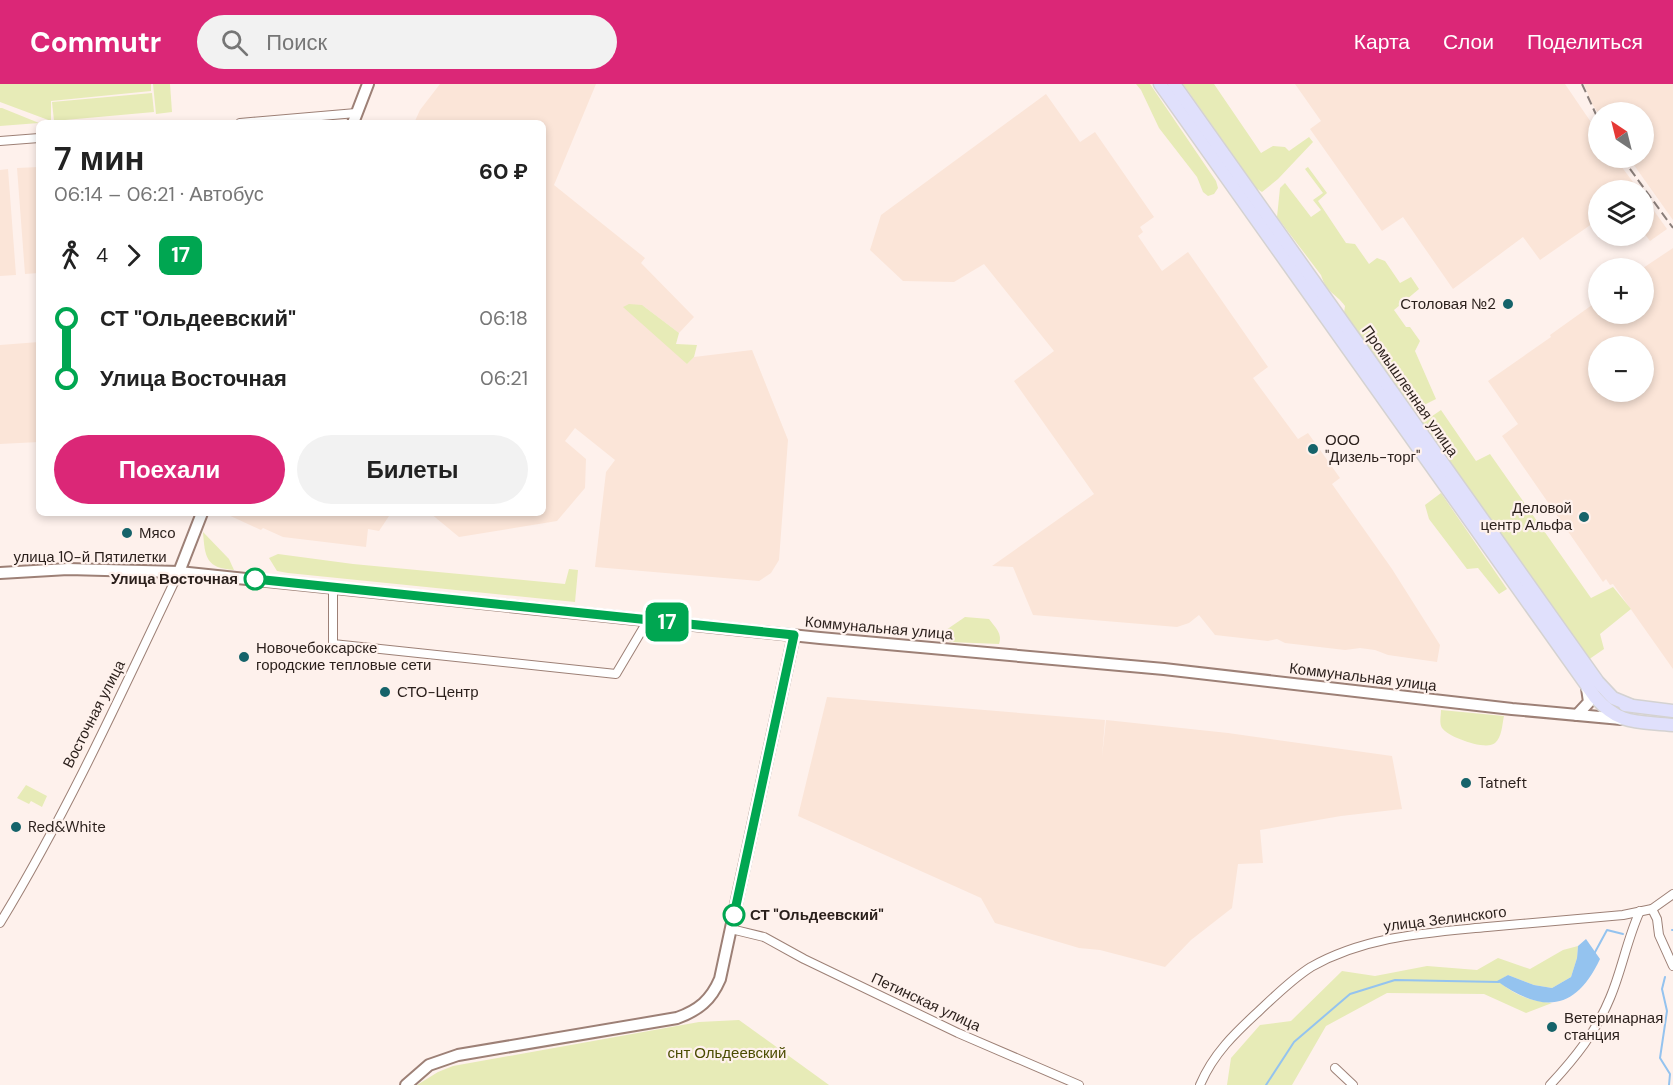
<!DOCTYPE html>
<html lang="ru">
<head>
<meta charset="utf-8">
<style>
	:root { --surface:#fff; --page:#f2f2f2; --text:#222; --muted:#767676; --accent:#db2777 }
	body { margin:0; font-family:"DM Sans",sans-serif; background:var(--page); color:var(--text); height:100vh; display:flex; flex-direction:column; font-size:22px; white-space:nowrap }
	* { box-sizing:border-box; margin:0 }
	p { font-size:20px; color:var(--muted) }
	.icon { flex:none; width:33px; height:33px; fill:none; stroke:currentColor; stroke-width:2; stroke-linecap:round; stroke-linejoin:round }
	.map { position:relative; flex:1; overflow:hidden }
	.side { position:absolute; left:36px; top:36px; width:510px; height:396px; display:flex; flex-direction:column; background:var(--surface); border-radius:9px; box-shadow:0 3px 9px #0003 }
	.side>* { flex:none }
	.badge { padding:0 12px; border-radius:9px; font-size:21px; line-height:39px }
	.needle { width:39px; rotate:325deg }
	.controls { position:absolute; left:1588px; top:18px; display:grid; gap:12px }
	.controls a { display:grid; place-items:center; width:66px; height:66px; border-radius:50%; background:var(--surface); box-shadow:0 3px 9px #0003; font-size:30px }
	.map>.badge { position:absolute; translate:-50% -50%; box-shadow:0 0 0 3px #fff }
	.legs { display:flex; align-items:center; gap:9px; height:66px; padding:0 18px; font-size:20px }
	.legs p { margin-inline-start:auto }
	.summary { display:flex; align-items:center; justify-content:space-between; height:102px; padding:0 18px }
	h1 { font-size:33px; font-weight:600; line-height:45px }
	.action { display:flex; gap:12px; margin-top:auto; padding:12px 18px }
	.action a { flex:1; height:69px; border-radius:36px; background:var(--accent); color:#fff; font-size:24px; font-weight:600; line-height:69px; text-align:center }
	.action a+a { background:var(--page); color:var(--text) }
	ul { padding:0 18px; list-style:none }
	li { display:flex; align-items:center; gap:21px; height:60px; font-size:22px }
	li i { display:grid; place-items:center; width:9px; height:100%; margin:0 8px; background:currentColor }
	li i::after { content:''; width:15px; height:15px; margin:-8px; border:4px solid; border-radius:50%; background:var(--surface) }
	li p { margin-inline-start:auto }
	li:first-child i { background:linear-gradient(#0000 50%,currentColor 0) }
	li:last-child i { background:linear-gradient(currentColor 50%,#0000 0) }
	header { display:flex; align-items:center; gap:36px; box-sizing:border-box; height:84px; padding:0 30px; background:var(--accent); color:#fff }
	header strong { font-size:28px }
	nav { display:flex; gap:33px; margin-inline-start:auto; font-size:21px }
	.search { width:420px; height:54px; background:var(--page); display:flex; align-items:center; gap:15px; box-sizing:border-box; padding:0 21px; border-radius:33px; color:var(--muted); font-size:22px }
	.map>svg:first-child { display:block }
	.industrial { fill:#fbe5d8; fill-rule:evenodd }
	.green { fill:#e7ebb7 }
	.water { fill:#94c3ef }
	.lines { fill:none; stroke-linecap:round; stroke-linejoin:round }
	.stream { stroke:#94c3ef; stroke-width:2 }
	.street-casing { stroke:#9d8076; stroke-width:10 }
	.secondary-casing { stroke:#9d8076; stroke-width:14 }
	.primary-casing { stroke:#d4d2d1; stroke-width:15 }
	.street { stroke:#fff; stroke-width:8 }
	.secondary { stroke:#fff; stroke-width:10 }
	.primary { stroke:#e0e0fc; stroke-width:12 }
	.rail { stroke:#8a7e7a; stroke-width:2; stroke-dasharray:9 4.5; stroke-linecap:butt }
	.line-1-casing { stroke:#fff; stroke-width:14 }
	.line-1 { stroke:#00a651; stroke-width:9 }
	.poi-dot { fill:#15636a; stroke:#fef1ec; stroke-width:2 }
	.stop-1-dot { fill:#fff; stroke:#00a651; stroke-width:3 }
	.labels { text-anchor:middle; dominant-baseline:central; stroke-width:4.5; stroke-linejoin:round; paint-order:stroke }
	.poi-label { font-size:15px; fill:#2a1f1b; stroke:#fef1ec; text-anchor:start }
	.street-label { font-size:15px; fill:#2a1f1b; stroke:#fef1ec }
	.stop-label { font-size:15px; font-weight:bold; fill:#2a1f1b; stroke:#fef1ec; text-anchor:end }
	.park-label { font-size:15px; fill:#4b4c01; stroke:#fef1ec }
</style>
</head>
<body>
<header>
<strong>Commutr</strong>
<div class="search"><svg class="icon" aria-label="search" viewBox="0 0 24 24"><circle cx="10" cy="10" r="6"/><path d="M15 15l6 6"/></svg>Поиск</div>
<nav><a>Карта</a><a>Слои</a><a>Поделиться</a></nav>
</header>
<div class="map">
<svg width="1673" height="1001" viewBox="0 0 1673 1001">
	<rect width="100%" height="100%" fill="#fef1ec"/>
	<g class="industrial">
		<polygon points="440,0 596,0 554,101 645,174 641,179 694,233 679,249 642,221 687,280 694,273 752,266 788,356 779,476 771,489 759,497 595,483 606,388 615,376 575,344 565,357 586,375 585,404 557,437 459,453 430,429 543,429 543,39 418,39 415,37 420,26"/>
		<polygon points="1295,0 1565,0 1599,50 1599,74 1615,74 1639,106 1599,106 1599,135 1540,176 1523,153 1453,205 1403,133 1382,147 1310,45 1321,37"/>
		<polygon points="1584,0 1673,0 1673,136 1629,74 1644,74 1644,28 1599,30 1592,20"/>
		<polygon points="1046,10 1080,58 1095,48 1154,133 1140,143 1143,148 1138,152 1162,187 1188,168 1268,283 1253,294 1298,355 1308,349 1340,394 1332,400 1392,485 1440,561 1437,578 1388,571 1375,566 1360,564 1345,566 1285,559 1277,555 1268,557 1215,551 1199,531 1189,539 1177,543 1033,531 1013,483 992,482 1094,410 1014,297 1054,267 984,180 954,198 903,197 870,166 881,131"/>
		<polygon points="39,83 39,189 25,190 17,84"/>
		<polygon points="8,85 16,191 0,192 0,86"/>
		<polygon points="1644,113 1667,145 1650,157 1644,149"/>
		<path d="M1673,164V585L1613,500L1610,501L1606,495L1603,498L1502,352L1518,340L1488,297L1551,253L1550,251L1599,216V230H1644L1643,184ZM1599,262H1644V308H1599Z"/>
		<polygon points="39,258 39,358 0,360 0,261"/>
		<polygon points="224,429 391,429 379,447 368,445 366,463 283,453 263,444 261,446"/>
		<polygon points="827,613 1105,636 1102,673 1106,636 1228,649 1392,672 1402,725 1341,732 1260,746 1263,779 1238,780 1232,824 1191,856 1165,883 1100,866 1079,864 995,839 981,814 798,732"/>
	</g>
	<g class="green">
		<polygon points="0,0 151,0 151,7 51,17 51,37 0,18"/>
		<polygon points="153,0 170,0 172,28 156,30"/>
		<polygon points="1136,0 1150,0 1216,97 1218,104 1214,110 1208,112 1203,108 1197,93 1159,44 1141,6"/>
		<polygon points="1183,0 1214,0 1261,69 1273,62 1285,63 1289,67 1309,53 1313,58 1278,95 1262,108 1256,104"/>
		<polygon points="152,9 154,28 54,37 52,18"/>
		<polygon points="0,24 2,24 39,39 0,42"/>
		<path d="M1308,83L1327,109L1318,117L1346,159L1355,160L1369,180L1377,174L1385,177L1400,199L1411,193L1419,205L1394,226L1406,243H1410L1420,257L1415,267L1436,315L1414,326L1344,229L1345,222C1335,208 1327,210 1321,191L1277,133L1280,104L1285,99L1311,133L1321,126L1313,116L1323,109L1305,85Z"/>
		<polygon points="629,220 642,221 679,249 676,260 697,261 694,273 687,280 623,223"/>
		<polygon points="1441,326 1476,377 1490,370 1591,514 1613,503 1631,525 1600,550 1604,565 1588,576 1422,339"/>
		<polygon points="1441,409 1507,505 1499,510 1478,484 1467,485 1429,435 1425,421"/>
		<path d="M203,448L229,475L234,486C206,484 205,474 203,448Z"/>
		<polygon points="278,470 353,480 565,500 569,485 578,486 575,518 288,489 277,487 269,474"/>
		<path d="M965,533L989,535C995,543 1003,550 999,560L950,558L946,554V546Z"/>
		<path d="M1441,626L1504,632C1502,641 1502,653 1495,659C1486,667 1448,653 1442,644C1439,639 1441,632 1441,626Z"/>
		<polygon points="26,701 47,712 42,723 31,717 29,720 17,714"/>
		<path d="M1578,862L1577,874L1571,893L1552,904L1534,901L1508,891L1498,897C1515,911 1529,917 1552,919L1526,929L1484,910L1387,909L1326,942L1292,1001H1227L1231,974L1260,941L1291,937L1342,887L1375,892L1427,882L1477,886L1498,874L1530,885L1563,866Z"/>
		<polygon points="739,936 829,1001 417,1001 438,988 453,982 699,938"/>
	</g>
	<path class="water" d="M1586,855L1600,875C1575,928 1542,929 1497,897L1508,891L1534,901L1552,904L1571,893L1577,874L1578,862Z"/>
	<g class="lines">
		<g class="stream">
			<polyline points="1672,846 1673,846"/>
			<polyline points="1594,870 1607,846 1623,850"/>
			<polyline points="1665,893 1662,905 1667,927 1660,974 1670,990 1669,1001"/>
			<polyline points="1266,1001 1294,958 1350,910 1395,896 1499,898"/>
		</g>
		<defs>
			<g id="street">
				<polyline points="240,39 356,29"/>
				<polyline points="0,57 39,54"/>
				<polyline points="333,503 333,560 616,590 648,536"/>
				<polyline points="1652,825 1657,835 1659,851 1673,882"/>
				<path d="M0,839C68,727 123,606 179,488"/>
				<polyline points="731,845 764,853 804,875 958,949 1079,1001"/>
				<polyline points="1335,984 1353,1001"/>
				<path d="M1200,1001C1213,970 1235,949 1259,927C1275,912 1292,895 1311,883C1366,852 1426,849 1487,843C1533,839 1578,835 1623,831L1652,825L1673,810"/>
				<path d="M1550,1001C1575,974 1596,948 1610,914C1622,886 1627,855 1640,827"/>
			</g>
			<g id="secondary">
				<polyline points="353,39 368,0"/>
				<polyline points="179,488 202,429"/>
				<polyline points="0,489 68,485 179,488 820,554 1164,585 1512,625 1621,635"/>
				<polyline points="1577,631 1589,618 1587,604"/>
				<path d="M406,1001L429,981L458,971L677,934C699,926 711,916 720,895L794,551"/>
			</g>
			<g id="primary">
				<path d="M1160,0L1595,613C1620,642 1638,637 1673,641"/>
				<polyline points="1174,0 1598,598 1613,614 1630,621"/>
				<polyline points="1625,621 1673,627"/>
			</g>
		</defs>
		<use href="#street" class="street-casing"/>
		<use href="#secondary" class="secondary-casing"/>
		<use href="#primary" class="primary-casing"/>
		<use href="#street" class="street"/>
		<use href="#secondary" class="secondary"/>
		<use href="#primary" class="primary"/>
		<g class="rail">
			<polyline points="1582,0 1599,37"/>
			<polyline points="1622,74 1673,144"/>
		</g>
	</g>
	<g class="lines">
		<defs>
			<polyline id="line-1" points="255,495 794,551 734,831"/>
		</defs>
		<use href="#line-1" class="line-1-casing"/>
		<use href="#line-1" class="line-1"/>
	</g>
	<g class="poi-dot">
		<circle cx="1508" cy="220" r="6"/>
		<circle cx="1313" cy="365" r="6"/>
		<circle cx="1584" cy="433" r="6"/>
		<circle cx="127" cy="449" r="6"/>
		<circle cx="244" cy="573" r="6"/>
		<circle cx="385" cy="608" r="6"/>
		<circle cx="1466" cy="699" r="6"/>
		<circle cx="16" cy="743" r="6"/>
		<circle cx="1552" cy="943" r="6"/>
	</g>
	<g class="stop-1-dot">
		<circle cx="255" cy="495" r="10"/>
		<circle cx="734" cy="831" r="10"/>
	</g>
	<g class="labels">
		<g class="poi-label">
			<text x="1496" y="220" text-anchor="end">Столовая №2</text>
			<text x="1325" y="356">ООО<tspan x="1325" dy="17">"Дизель-торг"</tspan></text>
			<text x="1572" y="424" text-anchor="end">Деловой<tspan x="1572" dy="17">центр Альфа</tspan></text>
			<text x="139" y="449">Мясо</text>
			<text x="256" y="564">Новочебоксарске<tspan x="256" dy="17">городские тепловые сети</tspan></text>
			<text x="397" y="608">СТО-Центр</text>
			<text x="1478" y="699">Tatneft</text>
			<text x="28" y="743">Red&amp;White</text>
			<text x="1564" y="934">Ветеринарная<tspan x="1564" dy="17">станция</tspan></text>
		</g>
		<g class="street-label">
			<text transform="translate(1410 307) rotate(55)">Промышленная улица</text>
			<text x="90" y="473">улица 10-й Пятилетки</text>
			<text transform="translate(879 544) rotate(5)">Коммунальная улица</text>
			<text transform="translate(1363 593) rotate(7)">Коммунальная улица</text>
			<text transform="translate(94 630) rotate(-63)">Восточная улица</text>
			<text transform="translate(1445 835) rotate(-7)">улица Зелинского</text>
			<text transform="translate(926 918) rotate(25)">Петинская улица</text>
		</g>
		<g class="stop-label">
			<text x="238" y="495">Улица Восточная</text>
			<text x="750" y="831" text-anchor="start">СТ "Ольдеевский"</text>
		</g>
		<g class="park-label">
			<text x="727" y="969">снт Ольдеевский</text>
		</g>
	</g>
</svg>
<div class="controls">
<a><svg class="needle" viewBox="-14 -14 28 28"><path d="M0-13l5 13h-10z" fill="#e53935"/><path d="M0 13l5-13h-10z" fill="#767676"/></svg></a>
<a><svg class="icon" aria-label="layers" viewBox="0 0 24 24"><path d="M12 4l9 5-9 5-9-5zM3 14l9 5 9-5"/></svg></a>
<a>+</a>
<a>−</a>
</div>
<b class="badge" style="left:667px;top:538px;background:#00a651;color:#fff">17</b>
<section class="side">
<div class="summary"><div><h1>7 мин</h1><p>06:14 – 06:21 · Автобус</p></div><b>60 ₽</b></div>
<div class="legs"><svg class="icon" aria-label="walk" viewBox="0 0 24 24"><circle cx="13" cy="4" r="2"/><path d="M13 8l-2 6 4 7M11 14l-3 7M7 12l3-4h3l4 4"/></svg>4<svg class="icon" aria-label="forward" viewBox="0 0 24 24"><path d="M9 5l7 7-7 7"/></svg><b class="badge" style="background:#00a651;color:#fff">17</b></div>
<ul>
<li><i style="color:#00a651"></i><b>СТ &quot;Ольдеевский&quot;</b><p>06:18</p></li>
<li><i style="color:#00a651"></i><b>Улица Восточная</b><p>06:21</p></li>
</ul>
<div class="action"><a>Поехали</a><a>Билеты</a></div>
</section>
</div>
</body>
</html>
